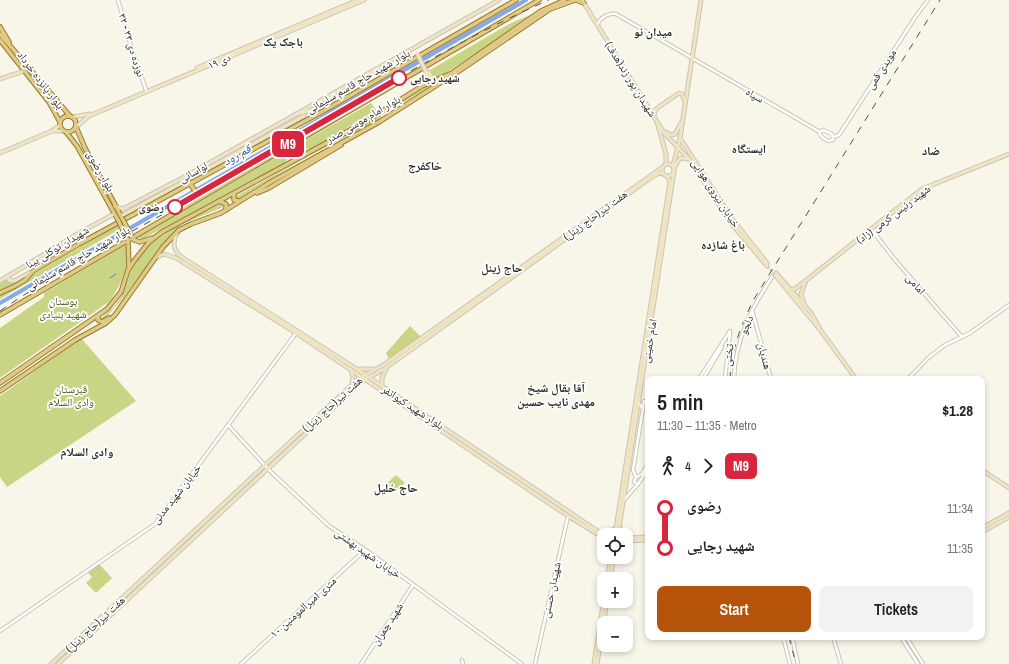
<!DOCTYPE html>
<html lang="en">
<head>
<meta charset="utf-8">
<style>
	:root { --surface:#fff; --page:#f2f2f2; --text:#222; --muted:#767676; --accent:#b45309 }
	body { margin:0; font-family:"Archivo Narrow","Noto Naskh Arabic",sans-serif; background:var(--page); color:var(--text); height:100vh; display:flex; flex-direction:column; font-size:15px; white-space:nowrap }
	* { box-sizing:border-box; margin:0 }
	p { font-size:13px; color:var(--muted) }
	.icon { flex:none; width:22px; height:22px; fill:none; stroke:currentColor; stroke-width:2; stroke-linecap:round; stroke-linejoin:round }
	.map { position:relative; flex:1; overflow:hidden }
	.drawer { position:absolute; left:645px; top:376px; width:340px; height:264px; display:flex; flex-direction:column; background:var(--surface); border-radius:8px; box-shadow:0 2px 6px #0003 }
	.drawer>* { flex:none }
	.badge { padding:0 8px; border-radius:6px; font-size:14px; line-height:26px }
	.buttons { position:absolute; left:597px; top:528px; display:grid; gap:8px }
	.buttons a { display:grid; place-items:center; width:36px; height:36px; border-radius:8px; background:var(--surface); box-shadow:0 2px 6px #0003; font-size:20px }
	.map>.badge { position:absolute; translate:-50% -50%; box-shadow:0 0 0 2px #fff }
	.legs { display:flex; align-items:center; gap:6px; height:44px; padding:0 12px; font-size:13px }
	.legs p { margin-inline-start:auto }
	.head { display:flex; align-items:center; justify-content:space-between; height:68px; padding:0 12px }
	h1 { font-size:22px; font-weight:600; line-height:30px }
	.primary-button { display:flex; gap:8px; margin-top:auto; padding:8px 12px }
	.primary-button a { flex:1; height:46px; border-radius:8px; background:var(--accent); color:#fff; font-size:16px; font-weight:600; line-height:46px; text-align:center }
	.primary-button a+a { background:var(--page); color:var(--text) }
	ul { padding:0 12px; list-style:none }
	li { display:flex; align-items:center; gap:14px; height:40px; font-size:15px }
	li i { display:grid; place-items:center; width:6px; height:100%; margin:0 5px; background:currentColor }
	li i::after { content:''; width:10px; height:10px; margin:-5px; border:3px solid; border-radius:50%; background:var(--surface) }
	li p { margin-inline-start:auto }
	li:first-child i { background:linear-gradient(#0000 50%,currentColor 0) }
	li:last-child i { background:linear-gradient(currentColor 50%,#0000 0) }
	.map>svg:first-child { display:block }
	.green { fill:#cad485 }
	.lines { fill:none; stroke-linecap:round; stroke-linejoin:round }
	.stream { stroke:#6982b2; stroke-width:1 }
	.river { stroke:#83a8ef; stroke-width:4 }
	.secondary-tunnel { stroke:#cfccc2; stroke-width:3; stroke-dasharray:3 1.5; stroke-linecap:butt }
	.tertiary-casing { stroke:#c8c5b9; stroke-width:4.5 }
	.secondary-casing { stroke:#c8c5b9; stroke-width:5 }
	.primary-casing { stroke:#947b2f; stroke-width:5.5 }
	.tertiary { stroke:#fff; stroke-width:2.5 }
	.secondary { stroke:#f0e4c2; stroke-width:3 }
	.primary { stroke:#e0ca85; stroke-width:3.5 }
	.rail { stroke:#52504a; stroke-width:1; stroke-dasharray:7 7; stroke-linecap:butt }
	.secondary-bridge-casing { stroke:#c8c5b9; stroke-width:5; stroke-linecap:butt }
	.primary-bridge-casing { stroke:#947b2f; stroke-width:5.5; stroke-linecap:butt }
	.secondary-bridge { stroke:#f0e4c2; stroke-width:3 }
	.primary-bridge { stroke:#e0ca85; stroke-width:3.5 }
	.line-1-casing { stroke:#fff; stroke-width:9 }
	.line-1 { stroke:#d7263d; stroke-width:6 }
	.stop-1-dot { fill:#fff; stroke:#d7263d; stroke-width:2 }
	.labels { text-anchor:middle; dominant-baseline:central; stroke-width:3.5; stroke-linejoin:round; paint-order:stroke }
	.street-label { font-size:11px; fill:#2b2a25; stroke:#fff }
	.stop-label { font-size:11px; font-weight:bold; fill:#2b2a25; stroke:#fff; text-anchor:start }
	.park-label { font-size:11px; fill:#4d5313; stroke:#fff }
	.neighbourhood-label { font-size:12px; font-weight:bold; fill:#2b2a25; stroke:#fff }
	.water-label { font-size:12px; font-style:italic; fill:#274fa2; stroke:#fff }
</style>
</head>
<body>
<div class="map">
<svg width="1009" height="664" viewBox="0 0 1009 664">
	<rect width="100%" height="100%" fill="#f8f5e9"/>
	<g class="green">
		<polygon points="535,13 482,50 439,77 433,79 430,70 511,23"/>
		<polygon points="434,82 435,84 383,114 383,112"/>
		<polygon points="371,103 376,110 314,148 303,150 299,144"/>
		<path d="M379,115L384,118C334,141 285,168 239,199L235,197Z"/>
		<polygon points="285,152 288,158 283,165 142,239 136,237"/>
		<polygon points="221,204 223,207 219,209 181,224 159,250 120,302 102,321 100,319 114,307 122,296 132,268 149,244 181,224"/>
		<polygon points="118,225 120,229 0,299 0,295 27,281 34,274"/>
		<path d="M125,245C135,259 118,289 110,301L0,378V328L44,297V293Z"/>
		<polygon points="26,277 17,284 0,291 0,283 7,279 10,282 13,283"/>
		<polygon points="410,326 421,337 389,359 386,353"/>
		<polygon points="81,338 136,401 7,487 0,477 0,396"/>
		<polygon points="396,475 405,483 394,493 386,484"/>
		<polygon points="99,564 112,578 96,593 86,583 92,577 88,573"/>
	</g>
	<g class="lines">
		<polyline class="stream" points="110,278 116,274"/>
		<polyline class="river" points="0,303 526,0"/>
		<polyline class="secondary-tunnel" points="767,266 775,275"/>
		<defs>
			<g id="tertiary">
				<polyline points="118,0 131,46 146,90"/>
				<path d="M597,25C600,18 607,13 616,14L820,132"/>
				<polygon points="823,130 832,134 833,140 828,141 822,137 819,133"/>
				<polyline points="833,137 839,135 916,16 928,0"/>
				<polyline points="871,229 896,261 962,337"/>
				<polyline points="752,310 771,379"/>
				<polyline points="699,379 730,331"/>
				<polyline points="703,379 722,347"/>
				<polyline points="725,379 730,332"/>
				<path d="M734,379C735,340 751,309 772,277"/>
				<polyline points="908,379 928,358 945,345 970,333 1009,305"/>
				<polyline points="643,407 644,401"/>
				<polyline points="228,425 272,473 329,526 370,553 522,664"/>
				<polyline points="636,477 633,470 643,408 638,403"/>
				<polyline points="636,477 642,474 648,464"/>
				<polyline points="636,477 634,482 638,484"/>
				<polyline points="624,500 638,484 648,469"/>
				<polyline points="0,631 155,524 296,333"/>
				<polyline points="783,637 790,664"/>
				<polyline points="792,637 798,664"/>
				<polyline points="833,637 841,664"/>
				<polyline points="901,637 918,664"/>
				<polyline points="906,637 923,664"/>
				<polyline points="462,660 463,664"/>
				<polyline points="241,664 365,550"/>
				<polyline points="361,664 413,585"/>
				<polyline points="535,664 568,516"/>
			</g>
			<g id="secondary">
				<polyline points="582,0 664,133 689,159 730,222 767,266"/>
				<polyline points="197,68 358,0"/>
				<polyline points="428,72 434,80"/>
				<polyline points="0,79 24,71"/>
				<polyline points="422,85 428,78 426,72"/>
				<path d="M296,114C317,112 326,97 348,97"/>
				<polyline points="654,115 656,109 679,93 682,94 684,100"/>
				<polyline points="73,117 90,114"/>
				<polyline points="657,122 666,154 666,164"/>
				<polyline points="77,126 89,116 364,0"/>
				<polyline points="52,131 64,131"/>
				<polyline points="665,132 671,135 675,134 681,123"/>
				<polyline points="680,138 733,220 767,263"/>
				<polyline points="0,153 52,131 60,125"/>
				<circle cx="668" cy="170" r="6"/>
				<polyline points="673,166 680,138 701,0"/>
				<polyline points="674,168 680,158 689,159"/>
				<polyline points="115,206 123,209 188,175 499,0"/>
				<polyline points="121,216 304,116"/>
				<path d="M177,233C172,243 173,251 183,258L352,366L599,532L609,535"/>
				<polyline points="155,258 164,254 176,258 296,333 568,516 604,538"/>
				<polyline points="776,273 811,313 820,329"/>
				<polyline points="775,275 821,331 856,379"/>
				<polyline points="7,276 9,280 14,281 31,272"/>
				<polyline points="0,281 81,232 114,214"/>
				<polyline points="805,283 801,294 805,306"/>
				<polyline points="790,289 795,289 922,189 1009,154"/>
				<polyline points="357,369 373,369"/>
				<polyline points="351,370 353,377 352,383"/>
				<polyline points="382,386 382,378 386,369"/>
				<polyline points="982,470 1009,488"/>
				<polyline points="619,528 630,537"/>
				<polyline points="982,528 1009,513"/>
				<polyline points="982,532 1009,517"/>
				<polyline points="606,534 616,528"/>
				<polyline points="615,535 670,182 667,176"/>
				<polyline points="618,535 674,171"/>
				<polyline points="626,538 648,537"/>
				<polyline points="626,541 648,540"/>
				<polyline points="607,579 611,557"/>
				<polyline points="610,579 614,557"/>
				<polyline points="51,664 358,379 382,366 663,167"/>
				<polyline points="58,664 361,382 384,369 649,179 657,174 663,173"/>
				<polyline points="594,664 604,599"/>
				<polyline points="597,664 607,601"/>
			</g>
			<g id="primary">
				<polyline points="576,0 584,3"/>
				<polyline points="0,27 9,42"/>
				<polyline points="0,34 70,116"/>
				<polyline points="0,40 49,102 60,122"/>
				<circle cx="68" cy="124" r="8"/>
				<polyline points="76,127 85,148 122,218"/>
				<polyline points="66,132 77,146 118,220"/>
				<polyline points="190,183 199,198"/>
				<polyline points="234,193 234,200 239,201"/>
				<polyline points="257,193 269,188 341,145"/>
				<polyline points="219,201 226,204 226,210"/>
				<polyline points="132,237 134,240 140,242 152,238"/>
				<polyline points="128,240 129,268"/>
				<polyline points="0,293 15,286 25,280 33,271 79,244 327,109 516,0"/>
				<polyline points="0,315 539,0"/>
				<polyline points="98,316 98,320 102,322 109,318"/>
				<polyline points="0,383 107,309 121,292 128,270 134,261 149,242 162,232 365,122 422,86 452,73 541,11 565,0"/>
				<polyline points="0,391 75,340 106,323 115,315 163,247 179,230 191,224 221,213 269,183 379,122 462,69 550,9 575,0"/>
			</g>
		</defs>
		<use href="#tertiary" class="tertiary-casing"/>
		<use href="#secondary" class="secondary-casing"/>
		<use href="#primary" class="primary-casing"/>
		<use href="#tertiary" class="tertiary"/>
		<use href="#secondary" class="secondary"/>
		<use href="#primary" class="primary"/>
		<g class="rail">
			<path d="M0,311C82,255 172,211 258,161C354,106 447,44 549,0"/>
			<path d="M730,379C731,350 741,325 754,299L940,0"/>
			<polyline points="789,637 796,664"/>
		</g>
		<defs>
			<polyline id="secondary-bridge" points="417,53 426,72"/>
			<g id="primary-bridge">
				<polyline points="122,218 132,237"/>
				<polyline points="118,220 128,240"/>
			</g>
		</defs>
		<use href="#secondary-bridge" class="secondary-bridge-casing"/>
		<use href="#primary-bridge" class="primary-bridge-casing"/>
		<use href="#secondary-bridge" class="secondary-bridge"/>
		<use href="#primary-bridge" class="primary-bridge"/>
	</g>
	<g class="lines">
		<defs>
			<polyline id="line-1" points="175,207 399,78"/>
		</defs>
		<use href="#line-1" class="line-1-casing"/>
		<use href="#line-1" class="line-1"/>
	</g>
	<g class="stop-1-dot">
		<circle cx="399" cy="78" r="7"/>
		<circle cx="175" cy="207" r="7"/>
	</g>
	<g class="labels">
		<g class="street-label">
			<text transform="translate(132 45) rotate(73)">۳۲ - نوزده دی ۳۳</text>
			<text transform="translate(219 61) rotate(-23)">۱۹ دی</text>
			<text transform="translate(881 69) rotate(-57)">مویدی قمی</text>
			<text transform="translate(631 79) rotate(58)">شهیدان پور زند(هدف)</text>
			<text transform="translate(41 80) rotate(53)">بلوار پانزده خرداد</text>
			<text transform="translate(358 81) rotate(-30)">بلوار شهید حاج قاسم سلیمانی</text>
			<text transform="translate(755 95) rotate(31)">سپاه</text>
			<text transform="translate(363 119) rotate(-30)">بلوار امام موسی صدر</text>
			<text transform="translate(101 171) rotate(61)">بلوار رضوی</text>
			<text transform="translate(193 172) rotate(-29)">لواسانی</text>
			<text transform="translate(716 193) rotate(57)">خیابان نیروی هوایی</text>
			<text transform="translate(893 214) rotate(-37)">شهید رئیس کرمی (زاد)</text>
			<text transform="translate(595 215) rotate(-36)">هفت تیر(حاج زینل)</text>
			<text transform="translate(57 247) rotate(-31)">شهیدان توکلی بینا</text>
			<text transform="translate(78 258) rotate(-30)">بلوار شهید حاج قاسم سلیمانی</text>
			<text transform="translate(916 284) rotate(50)">امامی</text>
			<text transform="translate(746 325) rotate(-68)">دلجو</text>
			<text transform="translate(649 341) rotate(-80)">امام خمینی</text>
			<text transform="translate(728 355) rotate(-82)">تختی</text>
			<text transform="translate(765 356) rotate(76)">هندیان</text>
			<text transform="translate(332 404) rotate(-42)">هفت تیر(حاج زینل)</text>
			<text transform="translate(413 407) rotate(33)">بلوار شهید کیوانفر</text>
			<text transform="translate(176 494) rotate(-52)">خیابان شهید مدنی</text>
			<text transform="translate(368 553) rotate(35)">خیابان شهید بهشتی</text>
			<text transform="translate(551 590) rotate(-78)">شهیدان حسنی</text>
			<text transform="translate(303 607) rotate(-42)">۱۰ متری امیرالمومنین</text>
			<text transform="translate(95 624) rotate(-43)">هفت تیر(حاج زینل)</text>
			<text transform="translate(387 624) rotate(-57)">شهید چمران</text>
		</g>
		<g class="stop-label">
			<text x="410" y="78">شهید رجایی</text>
			<text x="164" y="207" text-anchor="end">رضوی</text>
		</g>
		<g class="park-label">
			<text x="63" y="301">بوستان<tspan x="63" dy="13">شهید بنیادی</tspan></text>
			<text x="71" y="389">قبرستان<tspan x="71" dy="13">وادی السلام</tspan></text>
		</g>
		<g class="neighbourhood-label">
			<text x="653" y="32">میدان نو</text>
			<text x="283" y="42">باجک یک</text>
			<text x="749" y="149">ایستگاه</text>
			<text x="931" y="151">ضاد</text>
			<text x="425" y="166">خاکفرج</text>
			<text x="723" y="245">باغ شازده</text>
			<text x="502" y="268">حاج زینل</text>
			<text x="556" y="388">آقا بقال شیخ<tspan x="556" dy="14">مهدی نایب حسین</tspan></text>
			<text x="87" y="452">وادی السلام</text>
			<text x="396" y="488">حاج خلیل</text>
		</g>
		<g class="water-label">
			<text transform="translate(237 155) rotate(-30)">قم رود</text>
		</g>
	</g>
</svg>
<div class="buttons">
<a><svg class="icon" aria-label="locate" viewBox="0 0 24 24"><circle cx="12" cy="12" r="6"/><path d="M12 2v4M12 18v4M2 12h4M18 12h4"/></svg></a>
<a>+</a>
<a>−</a>
</div>
<b class="badge" style="left:288px;top:144px;background:#d7263d;color:#fff">M9</b>
<section class="drawer">
<div class="head"><div><h1>5 min</h1><p>11:30 – 11:35 · Metro</p></div><b>$1.28</b></div>
<div class="legs"><svg class="icon" aria-label="walk" viewBox="0 0 24 24"><circle cx="13" cy="4" r="2"/><path d="M13 8l-2 6 4 7M11 14l-3 7M7 12l3-4h3l4 4"/></svg>4<svg class="icon" aria-label="forward" viewBox="0 0 24 24"><path d="M9 5l7 7-7 7"/></svg><b class="badge" style="background:#d7263d;color:#fff">M9</b></div>
<ul>
<li><i style="color:#d7263d"></i><b>رضوی</b><p>11:34</p></li>
<li><i style="color:#d7263d"></i><b>شهید رجایی</b><p>11:35</p></li>
</ul>
<div class="primary-button"><a>Start</a><a>Tickets</a></div>
</section>
</div>
</body>
</html>
